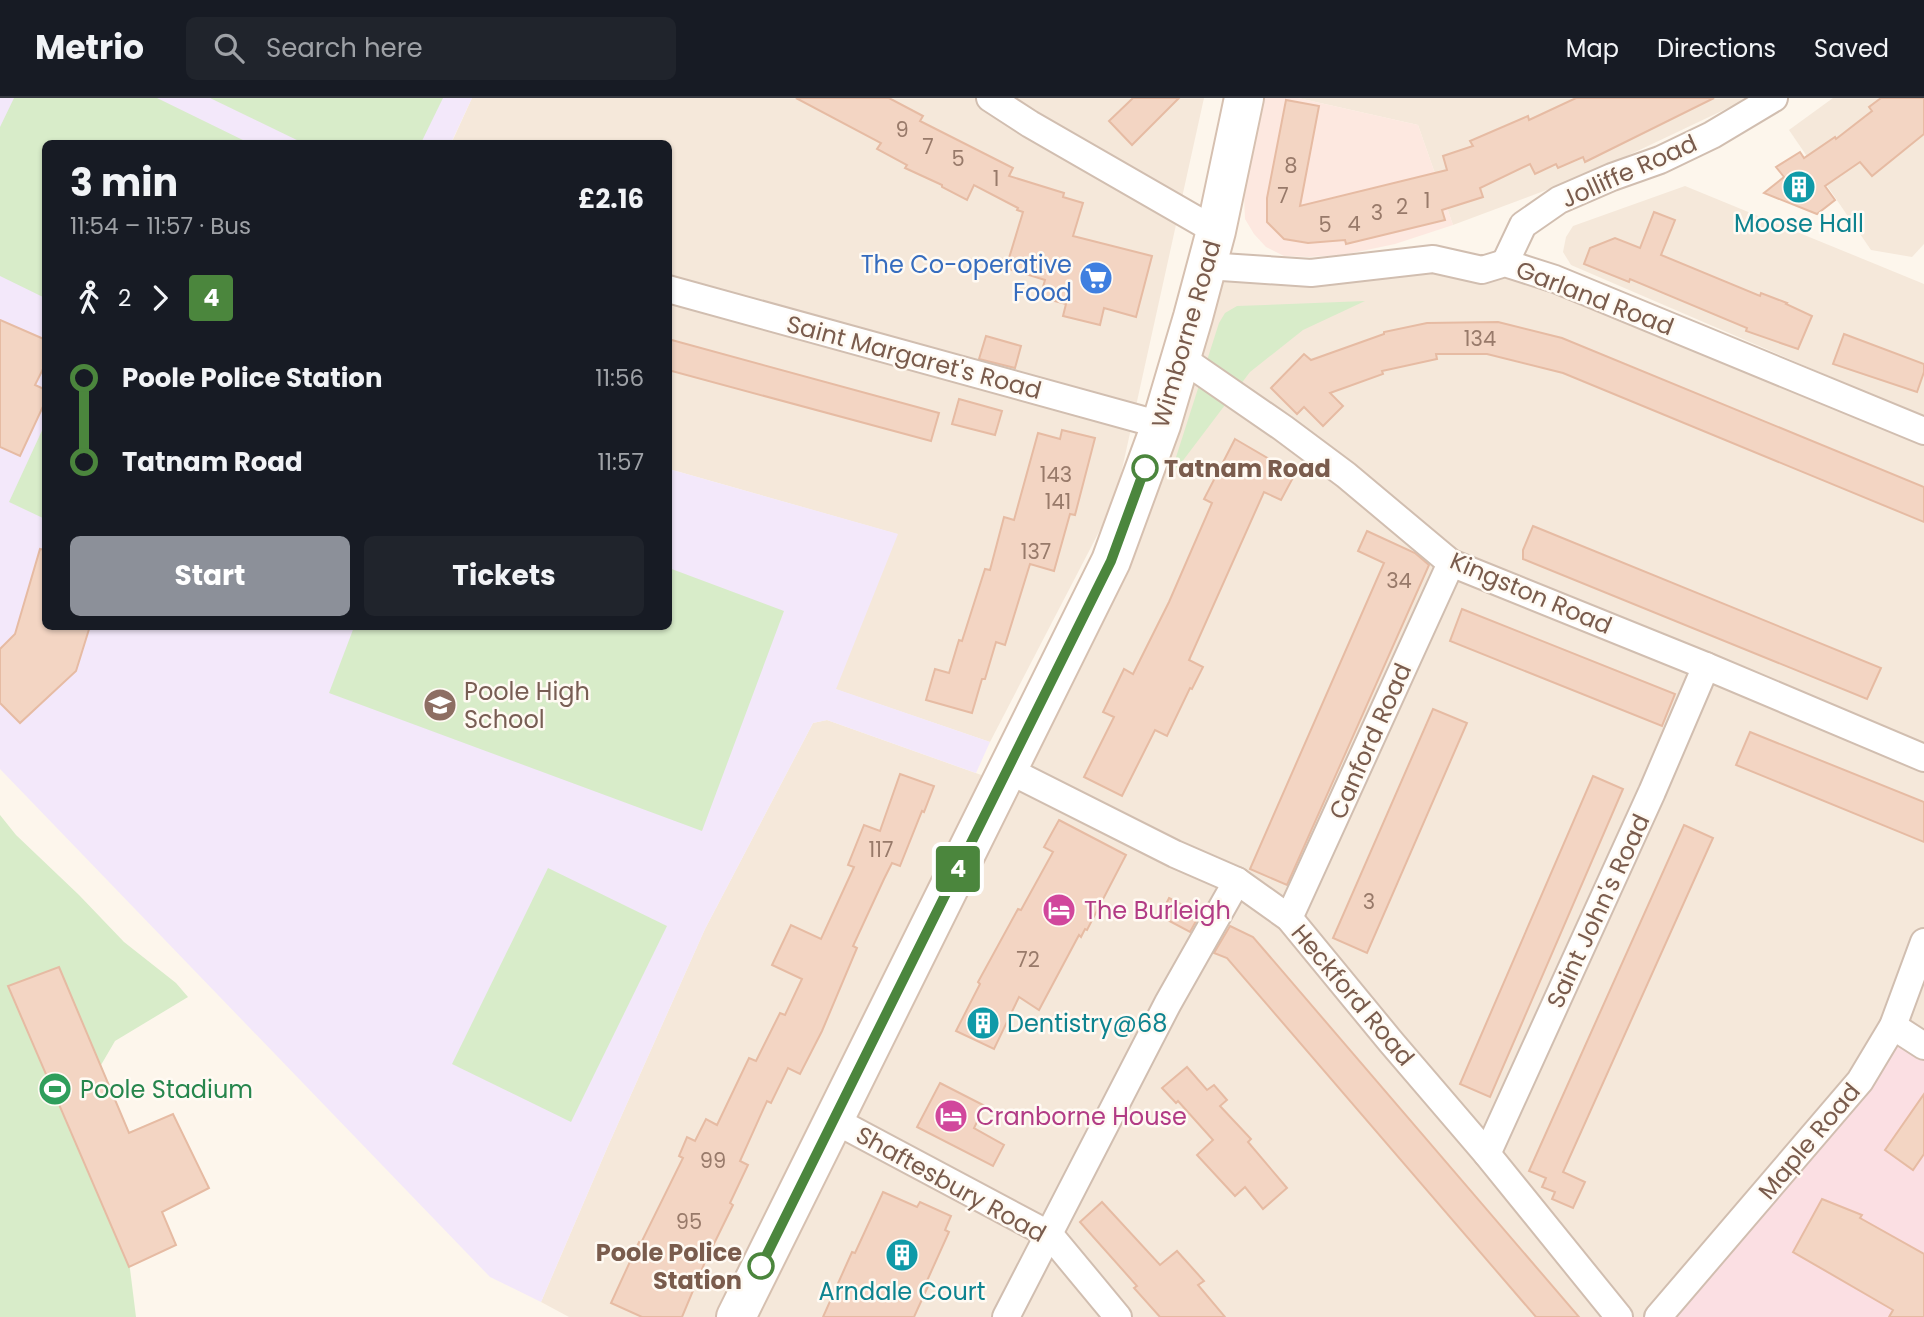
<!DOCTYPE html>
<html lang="en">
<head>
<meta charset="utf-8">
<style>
	:root { --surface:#171b24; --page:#20242c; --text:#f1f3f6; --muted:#9ea1a6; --line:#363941; --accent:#8c9099 }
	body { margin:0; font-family:Poppins,sans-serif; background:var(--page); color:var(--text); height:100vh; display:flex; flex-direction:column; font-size:26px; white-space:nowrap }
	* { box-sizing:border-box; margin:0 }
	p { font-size:23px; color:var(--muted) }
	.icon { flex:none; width:38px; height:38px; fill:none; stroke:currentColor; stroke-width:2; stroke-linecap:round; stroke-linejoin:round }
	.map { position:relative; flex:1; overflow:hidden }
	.side { position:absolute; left:42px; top:42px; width:630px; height:490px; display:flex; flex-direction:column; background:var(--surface); border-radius:10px; box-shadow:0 2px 5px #0004 }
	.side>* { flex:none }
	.badge { padding:0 14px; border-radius:5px; font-size:24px; line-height:46px }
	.map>.badge { position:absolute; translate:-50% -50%; box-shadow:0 0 0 4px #fff }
	.legs { display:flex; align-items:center; gap:10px; height:77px; padding:0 28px; font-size:23px }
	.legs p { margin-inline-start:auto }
	.overview { display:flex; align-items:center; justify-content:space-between; height:119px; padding:0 28px }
	h1 { font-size:38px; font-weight:700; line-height:52px }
	.cta { display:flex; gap:14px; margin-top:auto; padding:14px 28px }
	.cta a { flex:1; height:80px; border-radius:10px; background:var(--accent); color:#fff; font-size:28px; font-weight:700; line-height:80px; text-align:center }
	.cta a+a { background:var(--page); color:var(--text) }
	ul { padding:0 28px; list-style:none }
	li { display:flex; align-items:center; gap:24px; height:84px; font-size:26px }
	li i { display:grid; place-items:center; width:10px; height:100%; margin:0 9px; background:currentColor }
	li i::after { content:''; width:18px; height:18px; margin:-9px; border:5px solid; border-radius:50%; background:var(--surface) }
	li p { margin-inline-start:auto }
	li:first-child i { background:linear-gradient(#0000 50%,currentColor 0) }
	li:last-child i { background:linear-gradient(currentColor 50%,#0000 0) }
	header { display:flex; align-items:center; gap:42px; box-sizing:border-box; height:98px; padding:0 35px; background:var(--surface); border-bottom:2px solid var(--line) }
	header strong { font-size:33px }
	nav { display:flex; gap:38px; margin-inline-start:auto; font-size:24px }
	.search { width:490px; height:63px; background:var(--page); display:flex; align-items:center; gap:18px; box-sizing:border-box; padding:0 24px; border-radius:10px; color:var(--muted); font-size:26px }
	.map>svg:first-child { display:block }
	.residential { fill:#f5e8da }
	.commercial { fill:#fde8e0 }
	.education { fill:#f3e8fa }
	.medical { fill:#fbdfe3 }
	.green { fill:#d8ecc9 }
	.building { fill:#f3d5c3; stroke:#e6bba3; stroke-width:2 }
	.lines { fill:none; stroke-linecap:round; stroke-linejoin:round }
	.street-casing { stroke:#d1beb0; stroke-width:30 }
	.secondary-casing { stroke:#d6c0b0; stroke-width:42 }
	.street { stroke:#fff; stroke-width:26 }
	.secondary { stroke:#fff; stroke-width:38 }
	.line-1-casing { stroke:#fff; stroke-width:16 }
	.line-1 { stroke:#4b863d; stroke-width:10 }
	.stop-1-dot { fill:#fff; stroke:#4b863d; stroke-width:3.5 }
	.labels { text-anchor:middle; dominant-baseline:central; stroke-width:5; stroke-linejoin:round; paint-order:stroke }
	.number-label { font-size:21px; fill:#987a6a }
	.street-label { font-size:24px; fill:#7a5c4d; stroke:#fffaf3 }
	.culture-label { font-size:24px; fill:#0d838f; stroke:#fffaf3 }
	.shop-label { font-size:24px; fill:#366cbe; stroke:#fffaf3; text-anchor:end }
	.stop-label { font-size:24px; font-weight:bold; fill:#7a5c4d; stroke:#fffaf3; text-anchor:start }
	.education-label { font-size:24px; fill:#785e54; stroke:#fffaf3; text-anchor:start }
	.hotel-label { font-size:24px; fill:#b23c85; stroke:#fffaf3; text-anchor:start }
	.leisure-label { font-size:24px; fill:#27864d; stroke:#fffaf3; text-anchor:start }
</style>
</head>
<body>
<header>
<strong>Metrio</strong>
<div class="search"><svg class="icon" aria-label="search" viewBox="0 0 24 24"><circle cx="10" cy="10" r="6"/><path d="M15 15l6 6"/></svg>Search here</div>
<nav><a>Map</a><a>Directions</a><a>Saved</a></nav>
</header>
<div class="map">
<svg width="1924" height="1219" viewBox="0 0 1924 1219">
	<rect width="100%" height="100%" fill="#fdf6ec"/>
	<g class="residential">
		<polygon points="472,0 1204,0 1115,403 990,644 835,591 897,436 669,371 668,46 451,46"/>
		<polygon points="1298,0 1749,0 1589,76 1453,127 1418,27"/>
		<polygon points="1833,0 1924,0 1924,146 1912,159 1871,152 1789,32"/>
		<polygon points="1685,88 1924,186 1924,319 1571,167 1563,154 1566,139 1573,128"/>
		<polygon points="1505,165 1924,333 1924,948 1658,1219 569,1219 541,1204 608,1048 705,831 813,625 827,622 1001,684 1111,463 1207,168"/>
	</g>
	<polygon class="commercial" points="1265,0 1298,0 1418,27 1453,127 1395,146 1343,157 1308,159 1284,158 1266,149 1254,136 1245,121 1244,98"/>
	<polygon class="education" points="0,0 472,0 451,45 46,46 46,528 668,528 669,371 898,436 836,591 990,644 976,675 827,622 813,625 705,831 608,1048 541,1204 490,1179 0,671"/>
	<polygon class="medical" points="1893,928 1924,948 1924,1219 1658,1219"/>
	<g class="green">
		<polygon points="14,0 157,0 249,45 46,46 45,200 0,178 0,29"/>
		<polygon points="210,0 443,0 421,45 303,45"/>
		<polygon points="1365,203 1303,232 1250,274 1169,381 1219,225 1225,215 1237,208"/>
		<polygon points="45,326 46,421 45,421 9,404"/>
		<polygon points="669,470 784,513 702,733 329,595 354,529 668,528"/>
		<polygon points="0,717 16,737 79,797 124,844 176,885 188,899 115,943 101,967 129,1034 173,1016 209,1090 162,1114 127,1147 136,1219 0,1219"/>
		<polygon points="548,770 667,828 571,1024 452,966"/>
	</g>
	<g class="building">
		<polygon points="796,0 889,0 923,18 920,23 1013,70 1009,78 1064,95 1063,99 1083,105 1073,138 1152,158 1136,219 1104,210 1100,227 1063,218 1066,206 1040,199 1045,182 1006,170 1023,114 1017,112 1018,110 974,87 967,102 942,89 942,87 905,70 907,67 877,51 881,45"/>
		<polygon points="1133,0 1179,0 1132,47 1109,23"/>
		<polygon points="1576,0 1714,0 1585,64 1583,59 1558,70 1556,66 1535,76 1530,66 1480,90 1483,99 1442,112 1445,122 1346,146 1345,142 1308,145 1284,141 1267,124 1267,100 1286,2 1319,8 1300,108 1447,72 1443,58 1473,48 1470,43 1528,18 1529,22"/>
		<polygon points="1881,0 1924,0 1924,36 1872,78 1860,64 1825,88 1835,102 1817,116 1764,95 1784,79 1776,69 1800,54 1804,60 1835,39 1836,41 1872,13 1869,9"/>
		<polygon points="1654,114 1675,122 1661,157 1760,198 1761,195 1787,205 1786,206 1812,218 1798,251 1746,233 1747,230 1630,181 1629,184 1584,166 1590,150 1615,140 1640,150"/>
		<polygon points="0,222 46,242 46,265 35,287 46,292 46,302 20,358 0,349"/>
		<polygon points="1498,224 1562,240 1924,389 1924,424 1563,275 1487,256 1436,256 1437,261 1382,273 1383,276 1330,295 1343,308 1323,328 1304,309 1297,316 1271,290 1304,256 1311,262 1384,236 1384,234 1427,225"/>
		<polygon points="1844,236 1924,266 1924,274 1917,294 1833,266"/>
		<polygon points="986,238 1021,248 1015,270 979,261"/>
		<polygon points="668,241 939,315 931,343 668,272"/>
		<polygon points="959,301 1002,313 995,337 952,326"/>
		<polygon points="1062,332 1095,340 1075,417 1070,416 1054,473 1030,466 1005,547 996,544 985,581 982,581 972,615 926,602 935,571 949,575 959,542 962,543 985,471 990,472 1004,419 1014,422 1038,335 1060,341"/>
		<polygon points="1235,341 1295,376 1281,402 1264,394 1189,562 1203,569 1192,591 1190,590 1167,638 1155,632 1122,698 1084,679 1114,619 1103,614 1124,571 1133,576 1169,504 1212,405 1204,401"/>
		<polygon points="1533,428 1881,570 1867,601 1523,461 1523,452"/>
		<polygon points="1367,433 1415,455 1429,467 1287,787 1250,771 1384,465 1358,453"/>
		<polygon points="40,451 46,452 46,528 90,528 76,573 20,625 0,605 0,551 15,536"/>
		<polygon points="1462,511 1675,596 1662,628 1450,543"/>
		<polygon points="1433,611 1467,625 1367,855 1333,840"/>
		<polygon points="1750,634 1924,704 1924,744 1736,667"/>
		<polygon points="900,676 934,688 924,714 922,713 900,768 892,765 884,781 853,848 857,850 822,933 800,976 788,970 771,1005 767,1003 740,1063 748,1067 730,1105 733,1107 705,1164 682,1219 642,1219 611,1205 639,1144 641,1145 683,1060 679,1058 687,1039 695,1043 706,1021 717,1027 749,960 756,963 780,915 785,917 802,881 772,867 791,827 821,841 854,769 848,767 864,727 880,733"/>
		<polygon points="1593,678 1623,691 1490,999 1460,986"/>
		<polygon points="1059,722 1126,757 1087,832 1085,831 1081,839 1079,837 1039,912 1019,899 994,951 956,933 980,886 978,884 1018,811 1021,812 1053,754 1044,749"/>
		<polygon points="1684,727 1713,740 1563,1074 1585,1084 1573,1110 1552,1101 1555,1094 1542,1089 1546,1080 1529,1073"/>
		<polygon points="1169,800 1200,816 1190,834 1160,818"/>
		<polygon points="1230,828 1253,839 1579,1219 1536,1219 1227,860 1214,855"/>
		<polygon points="59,869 129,1035 173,1016 209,1090 162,1114 176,1147 129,1169 8,888"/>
		<polygon points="1187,969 1207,992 1214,987 1227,1002 1220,1008 1251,1041 1248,1044 1287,1090 1263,1111 1245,1089 1235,1098 1197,1057 1213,1042 1178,1003 1176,1005 1162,990"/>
		<polygon points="940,985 985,1008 974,1030 1004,1047 993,1068 917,1029"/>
		<polygon points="1924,996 1924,1056 1913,1072 1885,1052"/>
		<polygon points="883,1094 917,1109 920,1104 951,1118 945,1132 949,1134 926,1185 929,1186 914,1219 823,1219 852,1154 855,1155"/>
		<polygon points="1822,1101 1862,1117 1860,1120 1924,1156 1924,1219 1889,1219 1893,1212 1793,1154"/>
		<polygon points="1102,1104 1160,1167 1177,1153 1204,1183 1198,1187 1225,1219 1160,1219 1134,1190 1137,1188 1080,1124"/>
	</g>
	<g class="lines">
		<defs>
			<g id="street">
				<polyline points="990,0 1030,26 1216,133"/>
				<polyline points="1505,165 1523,127 1559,102 1612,79 1660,62 1712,37 1774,0"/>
				<polyline points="1207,168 1311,175 1433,161 1482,172 1505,165 1555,181 1924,333"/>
				<polyline points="668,191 1161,327"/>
				<polyline points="1180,259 1283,330 1346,377 1451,465 1706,568 1924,660"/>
				<polyline points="1008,672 1175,756 1237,783 1289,820 1391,944 1487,1056 1619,1219"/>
				<polyline points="1289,820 1451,465"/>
				<polyline points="1893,928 1924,948"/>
				<polyline points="834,1022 1050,1137 1118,1219"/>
				<polyline points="1487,1056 1652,694 1706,568"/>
				<polyline points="1006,1219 1168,905 1237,783"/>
				<polyline points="1658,1219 1860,983 1893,928 1924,844"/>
			</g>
			<polyline id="secondary" points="736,1219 1111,463 1161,327 1193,219 1216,133 1244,0"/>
		</defs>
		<use href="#street" class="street-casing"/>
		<use href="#secondary" class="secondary-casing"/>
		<use href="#street" class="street"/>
		<use href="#secondary" class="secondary"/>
	</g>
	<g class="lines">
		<defs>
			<polyline id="line-1" points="761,1168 1111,463 1145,370"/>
		</defs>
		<use href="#line-1" class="line-1-casing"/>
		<use href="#line-1" class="line-1"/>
	</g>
	<defs>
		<symbol id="building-disc" viewBox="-11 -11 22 22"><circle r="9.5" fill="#0f9aa8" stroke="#fffaf3"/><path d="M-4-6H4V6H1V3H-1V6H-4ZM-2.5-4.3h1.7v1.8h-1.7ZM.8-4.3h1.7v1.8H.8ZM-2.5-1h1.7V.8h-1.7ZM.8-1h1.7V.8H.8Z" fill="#fff"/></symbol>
		<symbol id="supermarket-disc" viewBox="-11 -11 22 22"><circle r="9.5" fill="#3f7fe0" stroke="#fffaf3"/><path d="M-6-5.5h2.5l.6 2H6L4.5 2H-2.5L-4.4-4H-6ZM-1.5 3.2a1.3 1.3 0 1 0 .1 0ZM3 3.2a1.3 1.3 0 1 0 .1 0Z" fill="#fff"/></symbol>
		<symbol id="school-disc" viewBox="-11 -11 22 22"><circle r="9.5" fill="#8d6e63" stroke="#fffaf3"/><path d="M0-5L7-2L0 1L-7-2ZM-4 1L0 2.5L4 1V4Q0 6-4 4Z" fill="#fff"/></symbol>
		<symbol id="hotel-disc" viewBox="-11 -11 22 22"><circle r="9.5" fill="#d1479c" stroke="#fffaf3"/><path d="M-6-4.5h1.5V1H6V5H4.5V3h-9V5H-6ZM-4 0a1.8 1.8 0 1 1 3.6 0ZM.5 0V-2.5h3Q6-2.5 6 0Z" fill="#fff"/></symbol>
		<symbol id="stadium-disc" viewBox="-11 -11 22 22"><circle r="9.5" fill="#2e9e5b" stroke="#fffaf3"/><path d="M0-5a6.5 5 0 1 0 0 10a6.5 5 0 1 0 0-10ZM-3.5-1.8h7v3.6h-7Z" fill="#fff"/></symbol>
	</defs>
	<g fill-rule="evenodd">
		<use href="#building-disc" x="1780" y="70" width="38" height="38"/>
		<use href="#supermarket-disc" x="1077" y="161" width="38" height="38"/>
		<use href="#school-disc" x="421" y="588" width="38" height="38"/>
		<use href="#hotel-disc" x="1040" y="793" width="38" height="38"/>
		<use href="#building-disc" x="964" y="906" width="38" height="38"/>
		<use href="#stadium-disc" x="36" y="972" width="38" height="38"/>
		<use href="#hotel-disc" x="932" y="999" width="38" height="38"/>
		<use href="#building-disc" x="883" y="1138" width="38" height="38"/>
	</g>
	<g class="stop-1-dot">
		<circle cx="1145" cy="370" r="12"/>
		<circle cx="761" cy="1168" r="12"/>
	</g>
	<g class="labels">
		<g class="number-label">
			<text x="902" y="31">9</text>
			<text x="928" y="48">7</text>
			<text x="958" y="60">5</text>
			<text x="1291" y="67">8</text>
			<text x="996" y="80">1</text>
			<text x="1283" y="97">7</text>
			<text x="1427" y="102">1</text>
			<text x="1402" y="108">2</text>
			<text x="1377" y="114">3</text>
			<text x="1354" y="125">4</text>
			<text x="1325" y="126">5</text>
			<text x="1480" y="240">134</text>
			<text x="1056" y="376">143</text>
			<text x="1058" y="403">141</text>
			<text x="1036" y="453">137</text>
			<text x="1399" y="482">34</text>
			<text x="881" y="751">117</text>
			<text x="1369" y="803">3</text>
			<text x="1028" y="861">72</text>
			<text x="713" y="1062">99</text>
			<text x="689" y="1123">95</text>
		</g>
		<g class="street-label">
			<text transform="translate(1629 73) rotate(-24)">Jolliffe Road</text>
			<text transform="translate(1595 200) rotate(21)">Garland Road</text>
			<text transform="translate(1186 236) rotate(-74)">Wimborne Road</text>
			<text transform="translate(914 259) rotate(15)">Saint Margaret's Road</text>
			<text transform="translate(1531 495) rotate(23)">Kingston Road</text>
			<text transform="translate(1370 643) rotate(-66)">Canford Road</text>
			<text transform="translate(1598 813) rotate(-65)">Saint John's Road</text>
			<text transform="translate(1353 897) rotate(50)">Heckford Road</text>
			<text transform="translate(1809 1043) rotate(-50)">Maple Road</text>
			<text transform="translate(951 1086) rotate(29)">Shaftesbury Road</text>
		</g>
		<g class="culture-label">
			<text x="1799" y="125">Moose Hall</text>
			<text x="1007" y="925" text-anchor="start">Dentistry@68</text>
			<text x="902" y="1193">Arndale Court</text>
		</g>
		<g class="shop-label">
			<text x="1072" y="166">The Co-operative<tspan x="1072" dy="28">Food</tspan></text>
		</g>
		<g class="stop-label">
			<text x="1164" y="370">Tatnam Road</text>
			<text x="742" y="1154" text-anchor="end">Poole Police<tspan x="742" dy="28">Station</tspan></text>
		</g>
		<g class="education-label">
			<text x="464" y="593">Poole High<tspan x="464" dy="28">School</tspan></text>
		</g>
		<g class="hotel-label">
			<text x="1084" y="812">The Burleigh</text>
			<text x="976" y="1018">Cranborne House</text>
		</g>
		<g class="leisure-label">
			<text x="80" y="991">Poole Stadium</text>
		</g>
	</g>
</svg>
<b class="badge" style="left:958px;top:771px;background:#4b863d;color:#fff">4</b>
<section class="side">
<div class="overview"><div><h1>3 min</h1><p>11:54 – 11:57 · Bus</p></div><b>£2.16</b></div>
<div class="legs"><svg class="icon" aria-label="walk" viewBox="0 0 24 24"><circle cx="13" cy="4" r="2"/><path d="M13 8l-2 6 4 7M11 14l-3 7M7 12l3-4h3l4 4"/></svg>2<svg class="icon" aria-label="forward" viewBox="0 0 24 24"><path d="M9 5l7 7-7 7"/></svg><b class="badge" style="background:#4b863d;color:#fff">4</b></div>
<ul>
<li><i style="color:#4b863d"></i><b>Poole Police Station</b><p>11:56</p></li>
<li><i style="color:#4b863d"></i><b>Tatnam Road</b><p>11:57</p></li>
</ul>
<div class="cta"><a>Start</a><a>Tickets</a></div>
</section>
</div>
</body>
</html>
